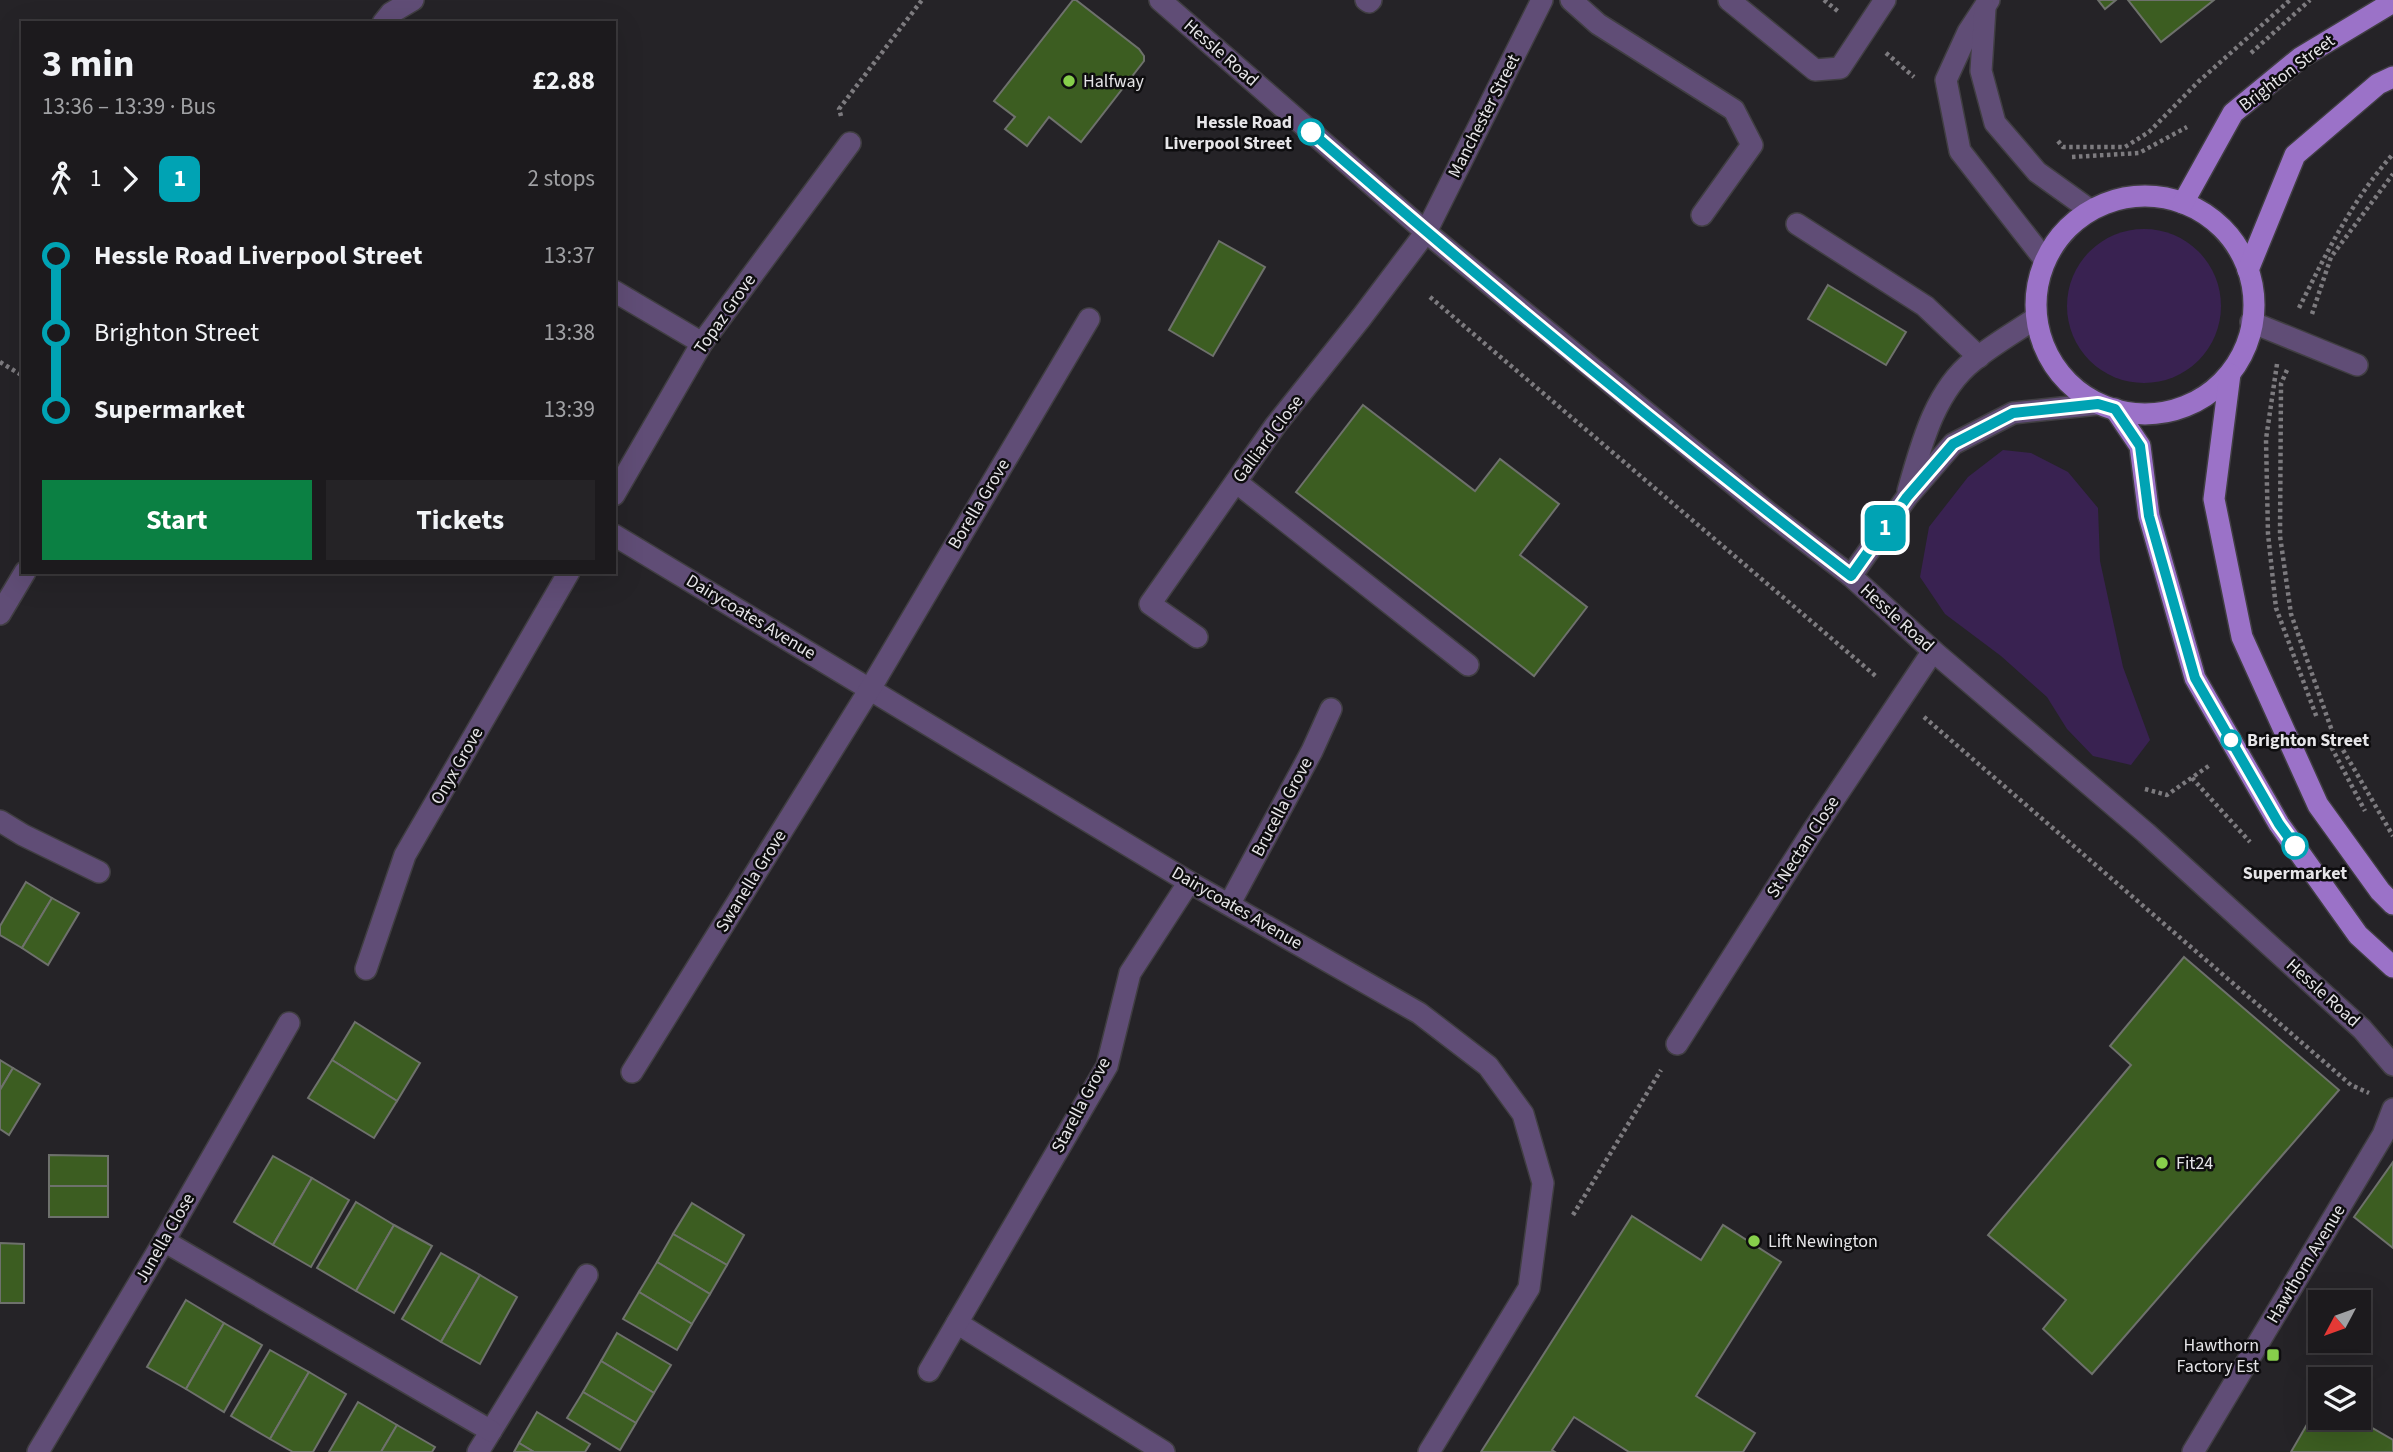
<!DOCTYPE html>
<html lang="en">
<head>
<meta charset="utf-8">
<style>
	:root { --surface:#1c1a1d; --page:#252326; --text:#f1f3f6; --muted:#a0a1a4; --line:#3a383b; --accent:#0b8043 }
	body { margin:0; font-family:"Source Sans 3",sans-serif; background:var(--page); color:var(--text); height:100vh; display:flex; flex-direction:column; font-size:26px; white-space:nowrap }
	* { box-sizing:border-box; margin:0 }
	p { font-size:23px; color:var(--muted) }
	.icon { flex:none; width:38px; height:38px; fill:none; stroke:currentColor; stroke-width:2; stroke-linecap:round; stroke-linejoin:round }
	.map { position:relative; flex:1; overflow:hidden }
	.sheet { position:absolute; left:21px; top:21px; width:595px; height:553px; display:flex; flex-direction:column; background:var(--surface); border-radius:0px; box-shadow:0 7px 28px #0002,0 0 0 2px var(--line) }
	.sheet>* { flex:none }
	.badge { padding:0 14px; border-radius:10px; font-size:24px; line-height:46px }
	.needle { width:46px; rotate:229deg }
	.tools { position:absolute; left:2308px; top:1290px; display:grid; gap:14px }
	.tools a { display:grid; place-items:center; width:63px; height:63px; border-radius:0px; background:var(--surface); box-shadow:0 7px 28px #0002,0 0 0 2px var(--line); font-size:35px }
	.map>.badge { position:absolute; translate:-50% -50%; box-shadow:0 0 0 4px #fff }
	.legs { display:flex; align-items:center; gap:10px; height:77px; padding:0 21px; font-size:23px }
	.legs p { margin-inline-start:auto }
	.overview { display:flex; align-items:center; justify-content:space-between; height:119px; padding:0 21px }
	h1 { font-size:38px; font-weight:700; line-height:52px }
	.button { display:flex; gap:14px; margin-top:auto; padding:14px 21px }
	.button a { flex:1; height:80px; border-radius:0px; background:var(--accent); color:#fff; font-size:28px; font-weight:700; line-height:80px; text-align:center }
	.button a+a { background:var(--page); color:var(--text) }
	ul { padding:0 21px; list-style:none }
	li { display:flex; align-items:center; gap:24px; height:77px; font-size:26px }
	li i { display:grid; place-items:center; width:10px; height:100%; margin:0 9px; background:currentColor }
	li i::after { content:''; width:18px; height:18px; margin:-9px; border:5px solid; border-radius:50%; background:var(--surface) }
	li p { margin-inline-start:auto }
	li:first-child i { background:linear-gradient(#0000 50%,currentColor 0) }
	li:last-child i { background:linear-gradient(currentColor 50%,#0000 0) }
	.map>svg:first-child { display:block }
	.green { fill:#392251 }
	.building { fill:#3c5d21; stroke:#6e716c; stroke-width:2 }
	.lines { fill:none; stroke-linecap:round; stroke-linejoin:round }
	.service-casing { stroke:#403e42; stroke-width:24 }
	.minor-casing { stroke:#403e42; stroke-width:24 }
	.tertiary-casing { stroke:#403e42; stroke-width:24 }
	.primary-casing { stroke:#403e42; stroke-width:24 }
	.path { stroke:#7d7b7f; stroke-width:4.5; stroke-dasharray:3.5 3.5; stroke-linecap:butt }
	.service { stroke:#604d76; stroke-width:21 }
	.minor { stroke:#604d76; stroke-width:21 }
	.tertiary { stroke:#604d76; stroke-width:21 }
	.primary { stroke:#9b72c8; stroke-width:21 }
	.line-1-casing { stroke:#fff; stroke-width:16 }
	.line-1 { stroke:#00a3b4; stroke-width:10 }
	.poi-dot { fill:#87cf4b; stroke:#0e0d0f; stroke-width:2.5 }
	.stop-1-dot { fill:#fff; stroke:#00a3b4; stroke-width:3.5 }
	.labels { text-anchor:middle; dominant-baseline:central; stroke-width:5; stroke-linejoin:round; paint-order:stroke }
	.street-label { font-size:18px; fill:#e6e5e8; stroke:#0e0d0f }
	.poi-label { font-size:18px; fill:#e6e5e8; stroke:#0e0d0f; text-anchor:start }
	.stop-label { font-size:18px; font-weight:bold; fill:#e6e5e8; stroke:#0e0d0f; text-anchor:end }
</style>
</head>
<body>
<div class="map">
<svg width="2393" height="1452" viewBox="0 0 2393 1452">
	<rect width="100%" height="100%" fill="#252327"/>
	<g class="green">
		<circle cx="2144" cy="306" r="77"/>
		<polygon points="2003,450 2031,453 2068,472 2098,508 2100,561 2123,667 2150,740 2131,765 2093,756 2067,729 2047,697 2001,656 1945,614 1920,577 1929,527 1968,477"/>
	</g>
	<g class="building">
		<polygon points="1073,0 1076,0 1139,49 1144,56 1144,61 1081,142 1049,117 1027,146 1005,129 1015,117 994,101"/>
		<polygon points="2098,0 2116,0 2105,9"/>
		<polygon points="2128,0 2214,0 2161,42"/>
		<polygon points="1219,241 1265,267 1213,356 1169,330"/>
		<polygon points="1828,285 1906,332 1886,365 1808,319"/>
		<polygon points="1363,405 1475,491 1500,459 1559,504 1520,555 1587,607 1534,676 1296,492"/>
		<polygon points="26,882 52,898 22,948 0,935 0,926"/>
		<polygon points="52,898 79,913 48,965 22,948"/>
		<polygon points="2184,957 2339,1090 2092,1374 2043,1329 2066,1300 1988,1235 2131,1065 2110,1046"/>
		<polygon points="355,1022 420,1063 397,1101 332,1060"/>
		<polygon points="0,1060 13,1068 0,1090"/>
		<polygon points="332,1060 397,1101 374,1138 308,1098"/>
		<polygon points="13,1068 40,1084 9,1135 0,1129 0,1090"/>
		<polygon points="49,1155 108,1156 108,1186 49,1186"/>
		<polygon points="273,1156 312,1178 273,1245 234,1222"/>
		<polygon points="2393,1162 2393,1248 2354,1217"/>
		<polygon points="312,1178 349,1200 311,1267 273,1245"/>
		<rect x="49" y="1186" width="59" height="31"/>
		<polygon points="356,1202 394,1225 356,1291 317,1268"/>
		<polygon points="692,1203 744,1235 727,1265 673,1234"/>
		<polygon points="1632,1216 1701,1260 1723,1225 1781,1262 1696,1396 1755,1433 1743,1452 1629,1452 1574,1417 1552,1450 1555,1452 1481,1452"/>
		<polygon points="394,1225 432,1246 394,1313 356,1291"/>
		<polygon points="673,1234 727,1265 710,1294 657,1262"/>
		<polygon points="0,1243 24,1244 24,1303 0,1303"/>
		<polygon points="441,1253 480,1275 441,1342 402,1319"/>
		<polygon points="657,1262 710,1294 692,1324 639,1292"/>
		<polygon points="480,1275 517,1297 480,1364 441,1342"/>
		<polygon points="639,1292 692,1324 677,1350 623,1319"/>
		<polygon points="186,1300 224,1323 186,1389 147,1367"/>
		<polygon points="224,1323 262,1345 224,1412 186,1389"/>
		<polygon points="617,1333 671,1365 654,1393 601,1361"/>
		<polygon points="270,1350 309,1372 270,1439 231,1416"/>
		<polygon points="601,1361 654,1393 636,1423 583,1392"/>
		<polygon points="309,1372 346,1394 313,1452 293,1452 270,1439"/>
		<polygon points="583,1392 636,1423 620,1450 567,1418"/>
		<polygon points="358,1402 397,1425 381,1452 329,1452"/>
		<polygon points="2320,1402 2320,1418 2355,1418 2393,1440 2393,1452 2291,1452"/>
		<polygon points="537,1412 590,1444 585,1452 534,1452 519,1443"/>
		<polygon points="397,1425 435,1447 432,1452 381,1452"/>
		<polygon points="519,1443 534,1452 514,1452"/>
	</g>
	<g class="lines">
		<defs>
			<g id="service">
				<polyline points="1366,0 1369,2 1371,0"/>
				<polyline points="1571,0 1598,24 1734,110 1752,145 1702,215"/>
				<polyline points="1729,0 1815,70 1840,68 1885,0"/>
				<polyline points="1989,0 1968,32 1946,80 1960,151 2045,260"/>
				<polyline points="1985,8 1981,71 1995,123 2037,172 2090,210"/>
				<polyline points="1797,224 1925,306 1979,357"/>
				<polyline points="614,291 702,343"/>
				<polyline points="2251,322 2357,365"/>
				<polyline points="1236,482 1468,665"/>
				<polyline points="478,1452 587,1275"/>
			</g>
			<g id="minor">
				<polyline points="383,23 391,13 413,0"/>
				<polyline points="614,495 702,343 850,143"/>
				<polyline points="614,535 1189,882 1419,1013 1488,1066 1523,1114 1543,1183 1529,1288 1429,1452"/>
				<polyline points="0,614 25,572"/>
				<polyline points="1197,637 1150,604 1275,426 1361,318 1426,232 1542,0"/>
				<polyline points="0,821 23,835 99,872"/>
				<polyline points="1230,903 1312,751 1331,709"/>
				<polyline points="366,969 405,855 569,572"/>
				<polyline points="1677,1044 1814,829 1933,651"/>
				<polyline points="632,1072 870,689 1089,319"/>
				<polyline points="164,1241 491,1431"/>
				<polyline points="957,1323 1164,1452"/>
				<polyline points="929,1371 1107,1066 1130,973 1189,882"/>
				<polyline points="38,1452 164,1241 289,1023"/>
			</g>
			<g id="tertiary">
				<polyline points="1160,0 1426,232 1769,513 1851,576 1933,651 2146,833 2362,1029 2393,1065"/>
				<path d="M1908,491C1921,446 1934,392 1973,361C1992,345 2015,332 2036,318"/>
				<polyline points="1851,576 1907,497 1953,444 2013,413 2098,404"/>
				<polyline points="2193,1452 2383,1135 2393,1109"/>
			</g>
			<g id="primary">
				<circle cx="2145" cy="305" r="109"/>
				<polyline points="2183,203 2233,113 2300,58 2393,2"/>
				<polyline points="2248,270 2295,155 2378,84 2393,77"/>
				<polyline points="2230,374 2214,499 2242,637 2318,805 2380,891 2393,904"/>
				<polyline points="2115,409 2140,446 2149,516 2195,678 2279,824 2358,935 2393,967"/>
			</g>
		</defs>
		<use href="#service" class="service-casing"/>
		<use href="#minor" class="minor-casing"/>
		<use href="#tertiary" class="tertiary-casing"/>
		<use href="#primary" class="primary-casing"/>
		<g class="path">
			<polyline points="1824,0 1840,13"/>
			<polyline points="1886,53 1914,77"/>
			<polyline points="2251,53 2310,0"/>
			<polyline points="841,116 839,109 922,0"/>
			<polyline points="2058,141 2063,147 2125,147 2149,132 2198,82 2290,0"/>
			<polyline points="2072,157 2139,153 2187,127"/>
			<polyline points="1430,297 1878,678"/>
			<path d="M2299,308C2326,254 2352,200 2393,154"/>
			<polyline points="2312,314 2331,257 2393,174"/>
			<polyline points="0,362 23,376"/>
			<polyline points="2277,364 2266,439 2268,534 2276,608 2317,718"/>
			<polyline points="2287,370 2281,384 2280,536 2291,614 2332,731 2393,836"/>
			<polyline points="1924,717 2351,1085 2369,1093"/>
			<polyline points="2325,735 2365,811"/>
			<polyline points="2192,778 2250,842"/>
			<polyline points="2145,789 2167,795 2210,765"/>
			<polyline points="1573,1215 1661,1070"/>
		</g>
		<use href="#service" class="service"/>
		<use href="#minor" class="minor"/>
		<use href="#tertiary" class="tertiary"/>
		<use href="#primary" class="primary"/>
	</g>
	<g class="lines">
		<defs>
			<path id="line-1" d="M1311,132C1487,285 1666,434 1851,576L1907,497L1953,444L2013,413L2098,404L2115,409L2140,446L2149,516L2195,678L2279,824L2295,846"/>
		</defs>
		<use href="#line-1" class="line-1-casing"/>
		<use href="#line-1" class="line-1"/>
	</g>
	<g class="poi-dot">
		<circle cx="1069" cy="81" r="7"/>
		<circle cx="2162" cy="1163" r="7"/>
		<circle cx="1754" cy="1241" r="7"/>
		<rect x="2266" y="1348" width="14" height="14" rx="3.5"/>
	</g>
	<g class="stop-1-dot">
		<circle cx="1311" cy="132" r="12"/>
		<circle cx="2231" cy="740" r="9"/>
		<circle cx="2295" cy="846" r="12"/>
	</g>
	<g class="labels">
		<g class="street-label">
			<text transform="translate(1221 53) rotate(41)">Hessle Road</text>
			<text transform="translate(2287 73) rotate(-37)">Brighton Street</text>
			<text transform="translate(1484 116) rotate(-63)">Manchester Street</text>
			<text transform="translate(725 314) rotate(-55)">Topaz Grove</text>
			<text transform="translate(1268 439) rotate(-53)">Galliard Close</text>
			<text transform="translate(979 504) rotate(-59)">Borella Grove</text>
			<text transform="translate(751 617) rotate(31)">Dairycoates Avenue</text>
			<text transform="translate(1897 618) rotate(42)">Hessle Road</text>
			<text transform="translate(457 766) rotate(-60)">Onyx Grove</text>
			<text transform="translate(1282 807) rotate(-62)">Brucella Grove</text>
			<text transform="translate(1803 847) rotate(-57)">St Nectan Close</text>
			<text transform="translate(751 881) rotate(-58)">Swanella Grove</text>
			<text transform="translate(1237 908) rotate(30)">Dairycoates Avenue</text>
			<text transform="translate(2323 993) rotate(42)">Hessle Road</text>
			<text transform="translate(1081 1105) rotate(-62)">Starella Grove</text>
			<text transform="translate(165 1238) rotate(-60)">Junella Close</text>
			<text transform="translate(2306 1264) rotate(-59)">Hawthorn Avenue</text>
		</g>
		<g class="poi-label">
			<text x="1083" y="81">Halfway</text>
			<text x="2176" y="1163">Fit24</text>
			<text x="1768" y="1241">Lift Newington</text>
			<text x="2259" y="1345" text-anchor="end">Hawthorn<tspan x="2259" dy="21">Factory Est</tspan></text>
		</g>
		<g class="stop-label">
			<text x="1292" y="122">Hessle Road<tspan x="1292" dy="21">Liverpool Street</tspan></text>
			<text x="2247" y="740" text-anchor="start">Brighton Street</text>
			<text x="2295" y="873" text-anchor="middle">Supermarket</text>
		</g>
	</g>
</svg>
<div class="tools">
<a><svg class="needle" viewBox="-14 -14 28 28"><path d="M0-13l5 13h-10z" fill="#e53935"/><path d="M0 13l5-13h-10z" fill="#a0a1a4"/></svg></a>
<a><svg class="icon" aria-label="layers" viewBox="0 0 24 24"><path d="M12 4l9 5-9 5-9-5zM3 14l9 5 9-5"/></svg></a>
</div>
<b class="badge" style="left:1885px;top:528px;background:#00a3b4;color:#fff">1</b>
<section class="sheet">
<div class="overview"><div><h1>3 min</h1><p>13:36 – 13:39 · Bus</p></div><b>£2.88</b></div>
<div class="legs"><svg class="icon" aria-label="walk" viewBox="0 0 24 24"><circle cx="13" cy="4" r="2"/><path d="M13 8l-2 6 4 7M11 14l-3 7M7 12l3-4h3l4 4"/></svg>1<svg class="icon" aria-label="forward" viewBox="0 0 24 24"><path d="M9 5l7 7-7 7"/></svg><b class="badge" style="background:#00a3b4;color:#fff">1</b><p>2 stops</p></div>
<ul>
<li><i style="color:#00a3b4"></i><b>Hessle Road Liverpool Street</b><p>13:37</p></li>
<li><i style="color:#00a3b4"></i><span>Brighton Street</span><p>13:38</p></li>
<li><i style="color:#00a3b4"></i><b>Supermarket</b><p>13:39</p></li>
</ul>
<div class="button"><a>Start</a><a>Tickets</a></div>
</section>
</div>
</body>
</html>
